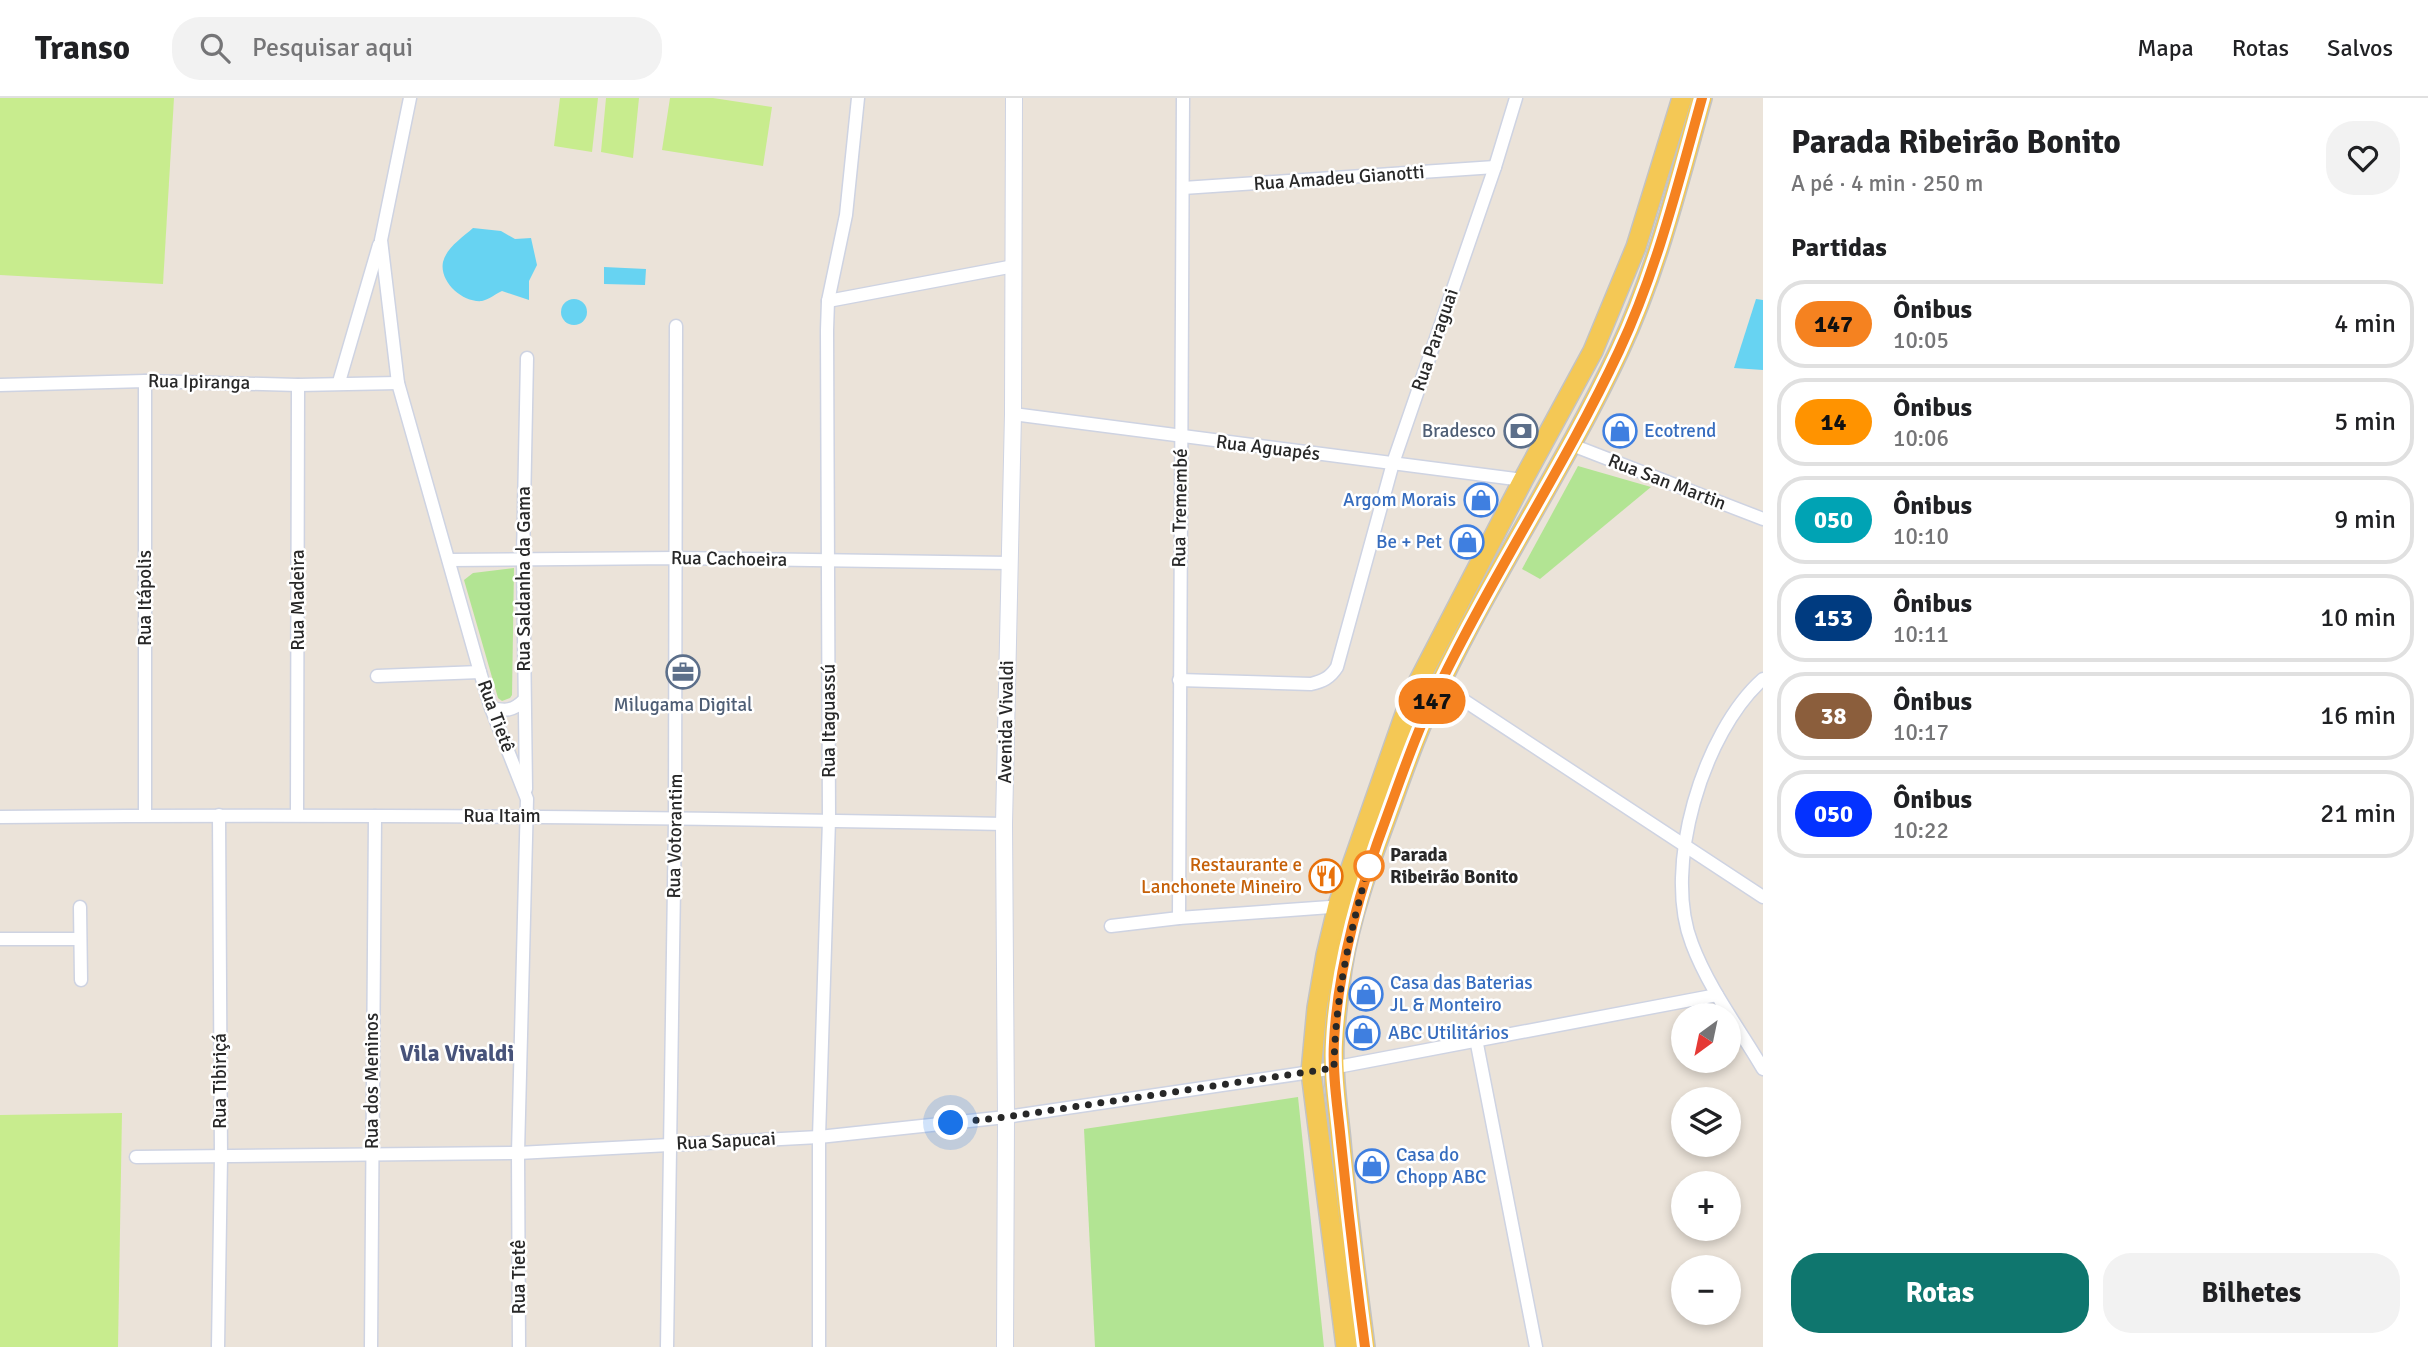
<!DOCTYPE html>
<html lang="pt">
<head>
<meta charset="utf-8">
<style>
	:root { --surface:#fff; --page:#f2f2f2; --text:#202124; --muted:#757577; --line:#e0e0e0; --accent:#0f766e }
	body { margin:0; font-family:Signika,sans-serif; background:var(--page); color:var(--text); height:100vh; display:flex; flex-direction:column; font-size:26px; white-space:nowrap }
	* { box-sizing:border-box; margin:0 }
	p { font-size:23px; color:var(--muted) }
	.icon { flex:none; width:38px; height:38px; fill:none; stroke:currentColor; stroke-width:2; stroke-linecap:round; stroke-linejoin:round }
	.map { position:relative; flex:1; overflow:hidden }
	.panel { display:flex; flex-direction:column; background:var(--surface); width:665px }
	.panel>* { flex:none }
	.badge { padding:0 14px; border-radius:23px; font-size:24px; line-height:46px }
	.needle { width:46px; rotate:213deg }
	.tools { position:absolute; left:1671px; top:905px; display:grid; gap:14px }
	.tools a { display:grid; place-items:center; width:70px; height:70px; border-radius:50%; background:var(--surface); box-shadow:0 4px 10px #0003; font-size:35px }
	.you { position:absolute; width:35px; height:35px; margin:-18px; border:5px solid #fff; border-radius:50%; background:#1a73e8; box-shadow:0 0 0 10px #1a73e833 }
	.map>.badge { position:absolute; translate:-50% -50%; box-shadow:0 0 0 4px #fff }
	h2 { padding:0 28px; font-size:26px; line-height:63px }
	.round { display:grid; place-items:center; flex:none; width:74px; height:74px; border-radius:28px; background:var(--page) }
	.summary { display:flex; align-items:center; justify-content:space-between; height:119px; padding:0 28px }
	h1 { font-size:33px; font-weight:700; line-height:52px }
	.cta { display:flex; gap:14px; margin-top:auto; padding:14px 28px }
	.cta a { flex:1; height:80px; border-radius:28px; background:var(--accent); color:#fff; font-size:28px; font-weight:700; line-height:80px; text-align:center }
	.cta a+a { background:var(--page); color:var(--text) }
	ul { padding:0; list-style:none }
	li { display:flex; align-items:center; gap:21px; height:88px; margin:0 14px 10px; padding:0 14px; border:4px solid var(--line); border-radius:28px }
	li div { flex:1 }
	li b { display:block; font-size:26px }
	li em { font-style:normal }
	li .badge { min-width:77px; font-weight:700; text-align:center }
	header { display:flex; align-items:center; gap:42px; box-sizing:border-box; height:98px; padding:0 35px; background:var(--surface); border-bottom:2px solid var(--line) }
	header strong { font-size:33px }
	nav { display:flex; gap:38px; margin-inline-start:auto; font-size:24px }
	.search { width:490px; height:63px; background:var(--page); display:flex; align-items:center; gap:18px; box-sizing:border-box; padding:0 24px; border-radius:28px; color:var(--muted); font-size:26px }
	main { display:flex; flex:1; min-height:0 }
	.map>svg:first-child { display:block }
	.green { fill:#b2e493 }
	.pitch { fill:#c8ec8e }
	.water { fill:#67d3f2 }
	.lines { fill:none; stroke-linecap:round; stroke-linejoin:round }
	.minor-casing { stroke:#ced3e2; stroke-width:15 }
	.tertiary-casing { stroke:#ced3e2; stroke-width:18 }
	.primary-casing { stroke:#c3c3c3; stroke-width:22 }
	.minor { stroke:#fff; stroke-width:12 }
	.tertiary { stroke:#fff; stroke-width:16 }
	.primary { stroke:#f4c855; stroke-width:19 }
	.line-casing { stroke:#fff; stroke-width:16 }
	.line { stroke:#f58220; stroke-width:10 }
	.walk { stroke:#282828; stroke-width:7; stroke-dasharray:0 12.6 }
	.stop-dot { fill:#fff; stroke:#f58220; stroke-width:3.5 }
	.labels { text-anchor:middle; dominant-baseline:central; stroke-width:5; stroke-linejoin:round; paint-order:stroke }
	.street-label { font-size:19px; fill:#282828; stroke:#fff }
	.service-label { font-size:19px; fill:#4e5e75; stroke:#fff; text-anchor:end }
	.shop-label { font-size:19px; fill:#366cbe; stroke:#fff; text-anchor:start }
	.stop-label { font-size:19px; font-weight:bold; fill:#282828; stroke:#fff; text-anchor:start }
	.food-label { font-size:19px; fill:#c56008; stroke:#fff; text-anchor:end }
	.quarter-label { font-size:23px; font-weight:bold; fill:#47537a; stroke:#fff }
</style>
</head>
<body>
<header>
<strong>Transo</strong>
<div class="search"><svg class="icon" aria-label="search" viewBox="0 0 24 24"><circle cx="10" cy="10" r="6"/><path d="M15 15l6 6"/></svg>Pesquisar aqui</div>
<nav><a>Mapa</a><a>Rotas</a><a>Salvos</a></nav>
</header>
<main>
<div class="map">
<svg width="1763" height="1249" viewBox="0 0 1763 1249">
	<rect width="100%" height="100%" fill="#ebe3d9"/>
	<g class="green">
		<polygon points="1578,368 1651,389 1540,481 1522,471"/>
		<polygon points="514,470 512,597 510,600 502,603 498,600 464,482 473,475"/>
		<polygon points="1298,999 1324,1249 1095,1249 1084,1031"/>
	</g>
	<g class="pitch">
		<polygon points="0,0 174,0 163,186 0,177"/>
		<polygon points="560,0 598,0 592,54 554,48"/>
		<polygon points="606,0 639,0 633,60 601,54"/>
		<polygon points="670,0 713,0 772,9 763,68 662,52"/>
		<polygon points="122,1015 118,1249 0,1249 0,1017"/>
	</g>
	<g class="water">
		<path d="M473,130L501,133L515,141L531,140L537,167L529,183V202L502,193C497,195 488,202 482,203C463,205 439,184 443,164C447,149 462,140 473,130Z"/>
		<polygon points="604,169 646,171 645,187 604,186"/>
		<circle cx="574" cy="214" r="13"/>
		<polygon points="1756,201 1763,202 1763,272 1734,270"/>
	</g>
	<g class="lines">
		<defs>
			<g id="minor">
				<polyline points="410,0 381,142 398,285 480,574 491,610 527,701 518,1055 519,1249"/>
				<polyline points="1183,90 1495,69"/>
				<polyline points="828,203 1014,168"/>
				<polyline points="145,283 145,717"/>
				<polyline points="339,284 379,147"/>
				<polyline points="0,287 145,283 298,287 398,285"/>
				<polyline points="1013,316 1523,382"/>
				<polyline points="1572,347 1763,421"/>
				<polyline points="449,462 676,460 1010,465"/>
				<polyline points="377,578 480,574"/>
				<path d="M1763,581C1703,634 1662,770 1692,846C1709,891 1739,930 1763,971"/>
				<path d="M1179,582L1311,586C1323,583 1330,580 1337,569L1393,365L1495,69L1516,0"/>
				<polyline points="1439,586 1763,799"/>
				<path d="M491,610C506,613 513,613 524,602"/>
				<polyline points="526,691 523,460 527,260"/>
				<polyline points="297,716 298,287"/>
				<path d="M0,719C335,716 670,719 1004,726"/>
				<polyline points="80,809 81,882"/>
				<polyline points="1179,820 1183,0"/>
				<polyline points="1111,828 1179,820 1344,808"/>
				<polyline points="0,841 80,841"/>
				<polyline points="1476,941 1536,1249"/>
				<polyline points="136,1059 518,1055 819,1039 1006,1019 1311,974 1717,897"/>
				<polyline points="218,1249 221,1059 219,717"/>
				<polyline points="371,1249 375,718"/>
				<polyline points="667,1249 675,722 676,228"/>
				<polyline points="819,1249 819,1039 829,722 827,232 828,203 846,117 858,0"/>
			</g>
			<polyline id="tertiary" points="1005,1249 1006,1019 1004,726 1013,316 1014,0"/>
			<g id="primary">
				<polyline points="1346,1249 1311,974 1317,910 1326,857 1338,807 1412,596 1523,382 1593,253 1636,149 1682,0"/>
				<path d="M1365,1249C1356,1181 1347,1112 1341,1044C1338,1011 1332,977 1334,944C1335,920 1339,895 1342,871C1350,819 1369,767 1387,718C1403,674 1418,630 1439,588C1494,473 1565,368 1619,253C1657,172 1678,86 1702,0"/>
			</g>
		</defs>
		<use href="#minor" class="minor-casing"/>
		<use href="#tertiary" class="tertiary-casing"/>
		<use href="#primary" class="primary-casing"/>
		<use href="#minor" class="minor"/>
		<use href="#tertiary" class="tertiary"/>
		<use href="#primary" class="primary"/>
	</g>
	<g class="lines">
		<defs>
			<path id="line" d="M1365,1249C1356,1181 1348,1112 1341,1044C1338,1011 1332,977 1334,944C1338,866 1360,790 1387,718C1403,674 1418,630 1439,588C1494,474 1565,368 1619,253C1657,172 1678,86 1702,0"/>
		</defs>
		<use href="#line" class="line-casing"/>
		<use href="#line" class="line"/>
		<path class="walk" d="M951,1025L1006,1019L1334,970C1335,899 1350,832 1370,764L1369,768"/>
	</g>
	<defs>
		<symbol id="bank-ring" viewBox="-11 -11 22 22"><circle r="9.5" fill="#fff" stroke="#5c6f8a" stroke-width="1.5"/><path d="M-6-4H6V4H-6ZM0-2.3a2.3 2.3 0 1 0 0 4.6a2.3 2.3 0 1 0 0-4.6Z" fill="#5c6f8a"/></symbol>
		<symbol id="shop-ring" viewBox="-11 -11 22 22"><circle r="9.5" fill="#fff" stroke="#3f7fe0" stroke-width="1.5"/><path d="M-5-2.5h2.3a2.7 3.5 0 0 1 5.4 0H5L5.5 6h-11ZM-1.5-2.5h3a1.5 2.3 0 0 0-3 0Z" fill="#3f7fe0"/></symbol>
		<symbol id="office-ring" viewBox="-11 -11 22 22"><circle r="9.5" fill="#fff" stroke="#5c6f8a" stroke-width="1.5"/><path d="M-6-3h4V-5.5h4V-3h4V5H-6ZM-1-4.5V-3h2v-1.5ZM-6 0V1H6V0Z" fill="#5c6f8a"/></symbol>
		<symbol id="restaurant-ring" viewBox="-11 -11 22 22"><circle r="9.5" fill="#fff" stroke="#e8710a" stroke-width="1.5"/><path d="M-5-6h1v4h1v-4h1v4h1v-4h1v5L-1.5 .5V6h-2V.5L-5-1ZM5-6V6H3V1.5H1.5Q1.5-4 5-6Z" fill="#e8710a"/></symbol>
	</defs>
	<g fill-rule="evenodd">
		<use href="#bank-ring" x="1502" y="314" width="38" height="38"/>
		<use href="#shop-ring" x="1601" y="314" width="38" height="38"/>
		<use href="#shop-ring" x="1462" y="383" width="38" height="38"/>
		<use href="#shop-ring" x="1448" y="425" width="38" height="38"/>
		<use href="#office-ring" x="664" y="555" width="38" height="38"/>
		<use href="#restaurant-ring" x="1307" y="759" width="38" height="38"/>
		<use href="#shop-ring" x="1347" y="877" width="38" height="38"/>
		<use href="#shop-ring" x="1344" y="916" width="38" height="38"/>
		<use href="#shop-ring" x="1353" y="1049" width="38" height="38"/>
	</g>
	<circle class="stop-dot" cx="1369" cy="768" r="14"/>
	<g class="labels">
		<g class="street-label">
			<text transform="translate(1339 80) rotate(-4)">Rua Amadeu Gianotti</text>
			<text transform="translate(1435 242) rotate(-71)">Rua Paraguai</text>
			<text transform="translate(199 284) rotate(1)">Rua Ipiranga</text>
			<text transform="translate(1268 350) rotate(7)">Rua Aguapés</text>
			<text transform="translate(1667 384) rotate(21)">Rua San Martin</text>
			<text transform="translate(1180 410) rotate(-89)">Rua Tremembé</text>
			<text transform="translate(729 461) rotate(1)">Rua Cachoeira</text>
			<text transform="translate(524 481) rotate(-90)">Rua Saldanha da Gama</text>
			<text transform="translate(145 500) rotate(-90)">Rua Itápolis</text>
			<text transform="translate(298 502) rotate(-90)">Rua Madeira</text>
			<text transform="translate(496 618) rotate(70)">Rua Tietê</text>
			<text transform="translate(829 623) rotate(-90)">Rua Itaguassú</text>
			<text transform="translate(1006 624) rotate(-89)">Avenida Vivaldi</text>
			<text x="502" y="718">Rua Itaim</text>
			<text transform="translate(675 738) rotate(-89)">Rua Votorantim</text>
			<text transform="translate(220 983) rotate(-90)">Rua Tibiriçá</text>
			<text transform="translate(372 983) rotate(-90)">Rua dos Meninos</text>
			<text transform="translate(726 1043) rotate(-3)">Rua Sapucai</text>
			<text transform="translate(519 1179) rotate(-90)">Rua Tietê</text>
		</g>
		<g class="service-label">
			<text x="1496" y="333">Bradesco</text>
			<text x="683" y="607" text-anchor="middle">Milugama Digital</text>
		</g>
		<g class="shop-label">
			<text x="1644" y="333">Ecotrend</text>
			<text x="1456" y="402" text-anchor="end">Argom Morais</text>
			<text x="1442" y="444" text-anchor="end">Be + Pet</text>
			<text x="1390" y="885">Casa das Baterias<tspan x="1390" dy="22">JL &amp; Monteiro</tspan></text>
			<text x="1388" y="935">ABC Utilitários</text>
			<text x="1396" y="1057">Casa do<tspan x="1396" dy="22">Chopp ABC</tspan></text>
		</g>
		<g class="stop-label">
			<text x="1390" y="757">Parada<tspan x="1390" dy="22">Ribeirão Bonito</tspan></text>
		</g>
		<g class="food-label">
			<text x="1302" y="767">Restaurante e<tspan x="1302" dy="22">Lanchonete Mineiro</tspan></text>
		</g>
		<g class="quarter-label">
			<text x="457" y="955">Vila Vivaldi</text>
		</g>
	</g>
</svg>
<div class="tools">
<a><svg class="needle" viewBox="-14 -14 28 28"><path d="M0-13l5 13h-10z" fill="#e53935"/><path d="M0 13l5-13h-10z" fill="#757577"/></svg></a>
<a><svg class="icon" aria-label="layers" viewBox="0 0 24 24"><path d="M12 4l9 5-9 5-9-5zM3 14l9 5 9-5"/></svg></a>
<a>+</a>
<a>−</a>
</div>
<div class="you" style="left:951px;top:1025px"></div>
<b class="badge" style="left:1432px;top:603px;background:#f58220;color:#111">147</b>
</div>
<section class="panel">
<div class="summary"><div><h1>Parada Ribeirão Bonito</h1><p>A pé · 4 min · 250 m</p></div><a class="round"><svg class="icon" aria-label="heart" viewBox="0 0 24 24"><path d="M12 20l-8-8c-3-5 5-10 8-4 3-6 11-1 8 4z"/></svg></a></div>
<h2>Partidas</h2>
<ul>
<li><span class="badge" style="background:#f58220;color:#111">147</span><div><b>Ônibus</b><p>10:05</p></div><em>4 min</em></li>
<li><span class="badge" style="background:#ff9300;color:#111">14</span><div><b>Ônibus</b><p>10:06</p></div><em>5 min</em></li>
<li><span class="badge" style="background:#00a3b4;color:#fff">050</span><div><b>Ônibus</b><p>10:10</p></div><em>9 min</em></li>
<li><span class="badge" style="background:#003b80;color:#fff">153</span><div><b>Ônibus</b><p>10:11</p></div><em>10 min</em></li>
<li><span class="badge" style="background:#8b5e3c;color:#fff">38</span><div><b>Ônibus</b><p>10:17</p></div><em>16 min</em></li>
<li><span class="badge" style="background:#0432ff;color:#fff">050</span><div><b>Ônibus</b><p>10:22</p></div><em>21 min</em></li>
</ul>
<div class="cta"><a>Rotas</a><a>Bilhetes</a></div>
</section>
</main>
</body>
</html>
